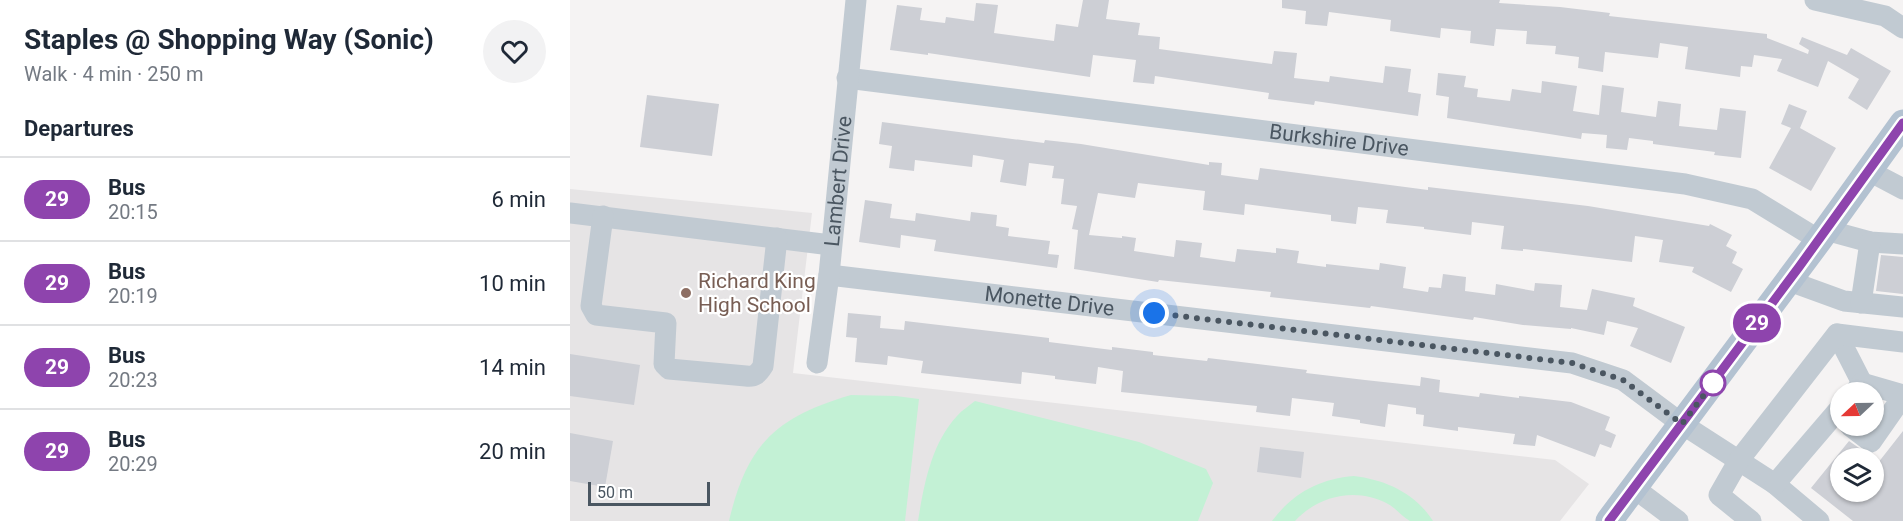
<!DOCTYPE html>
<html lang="en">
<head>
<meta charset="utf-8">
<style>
	:root { --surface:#fff; --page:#f2f2f3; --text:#1f2937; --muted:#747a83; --line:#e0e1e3 }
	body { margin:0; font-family:Roboto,sans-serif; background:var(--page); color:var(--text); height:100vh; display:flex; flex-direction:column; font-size:22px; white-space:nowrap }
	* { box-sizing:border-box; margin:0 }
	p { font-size:20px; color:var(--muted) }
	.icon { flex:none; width:33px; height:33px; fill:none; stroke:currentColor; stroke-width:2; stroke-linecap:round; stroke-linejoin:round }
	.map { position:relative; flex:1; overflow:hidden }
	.panel { display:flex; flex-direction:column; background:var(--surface); width:570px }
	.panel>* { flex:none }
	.badge { padding:0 12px; border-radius:20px; font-size:21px; line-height:39px }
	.needle { width:39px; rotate:248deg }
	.tools { position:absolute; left:1260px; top:382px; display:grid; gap:12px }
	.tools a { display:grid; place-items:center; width:54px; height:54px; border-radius:50%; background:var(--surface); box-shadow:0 2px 4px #0004; font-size:30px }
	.scale { position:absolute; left:18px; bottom:15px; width:122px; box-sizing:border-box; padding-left:6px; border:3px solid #4a5661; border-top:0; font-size:16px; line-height:21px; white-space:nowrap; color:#4a5661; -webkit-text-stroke:4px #fff; paint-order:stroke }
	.you { position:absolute; width:30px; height:30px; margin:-15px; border:4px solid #fff; border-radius:50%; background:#1a73e8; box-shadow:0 0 0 9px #1a73e833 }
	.map>.badge { position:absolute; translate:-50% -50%; box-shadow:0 0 0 3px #fff }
	h2 { padding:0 24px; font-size:22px; line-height:54px }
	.round { display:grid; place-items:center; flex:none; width:63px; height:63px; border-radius:32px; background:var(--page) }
	.head { display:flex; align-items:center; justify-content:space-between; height:102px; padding:0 24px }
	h1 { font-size:28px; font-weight:700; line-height:45px }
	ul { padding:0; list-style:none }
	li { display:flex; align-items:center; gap:18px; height:84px; padding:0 24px; border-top:2px solid var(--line) }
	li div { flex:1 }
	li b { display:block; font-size:22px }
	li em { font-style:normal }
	li .badge { min-width:66px; font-weight:700; text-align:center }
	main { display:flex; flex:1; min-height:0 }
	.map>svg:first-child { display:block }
	.education { fill:#e6e4e5 }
	.green { fill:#c3f1d5 }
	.building { fill:#cdcfd5 }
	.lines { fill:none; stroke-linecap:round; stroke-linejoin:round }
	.minor { stroke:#c1cad2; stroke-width:21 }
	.major { stroke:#b3c2d1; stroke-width:27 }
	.line-casing { stroke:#fff; stroke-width:14 }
	.line { stroke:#8e44ad; stroke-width:9 }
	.walk { stroke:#4a5661; stroke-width:6; stroke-dasharray:0 10.8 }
	.education-dot { fill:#8d6e63; stroke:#fff; stroke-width:2 }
	.stop-dot { fill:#fff; stroke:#8e44ad; stroke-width:3 }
	.labels { text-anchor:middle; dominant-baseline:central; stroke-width:4.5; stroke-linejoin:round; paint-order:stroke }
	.street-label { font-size:21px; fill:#4a5661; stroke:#fff }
	.education-label { font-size:21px; fill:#785e54; stroke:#fff; text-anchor:start }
</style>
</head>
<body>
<main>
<section class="panel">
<div class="head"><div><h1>Staples @ Shopping Way (Sonic)</h1><p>Walk · 4 min · 250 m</p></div><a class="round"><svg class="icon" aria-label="heart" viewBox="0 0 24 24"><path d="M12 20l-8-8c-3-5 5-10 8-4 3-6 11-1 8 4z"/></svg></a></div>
<h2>Departures</h2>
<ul>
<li><span class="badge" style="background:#8e44ad;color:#fff">29</span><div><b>Bus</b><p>20:15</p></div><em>6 min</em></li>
<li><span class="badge" style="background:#8e44ad;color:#fff">29</span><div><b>Bus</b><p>20:19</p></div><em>10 min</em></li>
<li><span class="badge" style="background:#8e44ad;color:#fff">29</span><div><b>Bus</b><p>20:23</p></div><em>14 min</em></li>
<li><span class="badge" style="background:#8e44ad;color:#fff">29</span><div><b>Bus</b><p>20:29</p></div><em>20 min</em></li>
</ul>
</section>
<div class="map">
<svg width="1333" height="521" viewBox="0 0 1333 521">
	<rect width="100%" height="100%" fill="#f5f3f3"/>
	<polygon class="education" points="0,189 242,213 223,373 985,460 1019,484 990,521 0,521"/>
	<g class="green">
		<path d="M281,395L326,396L349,399L335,521H159C177,444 206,417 281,395Z"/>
		<path d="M405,401L569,442L636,469L643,483L628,521H348C354,485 361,444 387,416C392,410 399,406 405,401Z"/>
		<path d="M784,476C816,480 845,493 863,521C857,521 845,521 840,521C832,517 826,508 818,504C787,487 749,495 725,521H702C723,493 749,479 784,476Z"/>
	</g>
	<g class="building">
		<polygon points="513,0 539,0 536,19 570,23 568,35 590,37 589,49 702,64 704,51 727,53 724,78 759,82 760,76 813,83 815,66 841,69 838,92 851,94 848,116 745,101 744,105 698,99 699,93 585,76 584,84 563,82 566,60 523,55 520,77 358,53 358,55 320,50 327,5 352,8 350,20 375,23 376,17 404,21 406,3 428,5 424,33 484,41 486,24 508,27"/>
		<polygon points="712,0 930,0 929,3 990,7 1040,13 1039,16 1197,34 1197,38 1238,54 1239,50 1229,44 1232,37 1277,55 1281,48 1321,71 1297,110 1278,98 1289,79 1258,61 1248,87 1207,71 1212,59 1184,55 1182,67 1171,66 1170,77 1115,69 1118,47 1090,43 1088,58 1035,52 1033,72 1008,68 1009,57 985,54 986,46 956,44 957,31 926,29 924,46 900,43 901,31 871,28 870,38 820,31 821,20 759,12 757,26 735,24 736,11 712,8"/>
		<polygon points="868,73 896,76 894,87 908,89 907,97 940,101 942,89 971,93 972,81 1007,86 1003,111 1029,115 1032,85 1054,88 1051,112 1086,117 1088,101 1111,104 1109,126 1147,130 1150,108 1176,111 1171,158 1144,155 1145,152 1083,144 1083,141 1059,138 1057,150 1036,148 1037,135 1012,133 1011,139 877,118 879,97 866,95"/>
		<polygon points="77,95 149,104 142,156 70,147"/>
		<polygon points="1219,104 1237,111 1230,128 1266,148 1241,191 1199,168 1221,128 1211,124"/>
		<polygon points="312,122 474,143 475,140 511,144 639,165 639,162 652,163 651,175 688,180 690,168 858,190 858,187 1018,206 1139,226 1140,224 1162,235 1156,246 1167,252 1162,263 1173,269 1161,292 1122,272 1124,267 1089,262 1093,240 1065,236 1062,262 953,249 953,251 931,249 934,226 902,222 901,235 854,229 854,227 816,223 818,210 788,207 786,224 761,221 761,215 675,204 674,215 633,210 635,191 568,183 565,198 528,193 519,235 552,238 552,236 566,238 564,251 604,257 606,240 632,243 630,257 665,262 667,249 706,253 706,248 729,251 727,263 756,267 756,264 809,270 810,263 836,267 833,288 858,292 859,287 871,288 873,274 896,277 895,291 925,295 926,284 964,291 965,283 992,285 990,307 1017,310 1022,289 1065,298 1063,306 1115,327 1101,363 1060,346 1068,328 1037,321 1034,335 1001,328 1001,329 953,325 904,317 903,320 801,306 800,308 700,297 701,292 589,280 588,282 504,269 508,230 502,229 507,206 491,204 494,179 482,178 484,166 459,163 456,186 430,182 434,160 403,155 402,167 345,160 344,171 319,168 322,146 309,144"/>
		<polygon points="295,200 322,204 320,218 345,221 346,213 400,221 401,212 427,215 426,226 439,228 438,236 480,241 478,254 489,255 487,268 364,251 366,240 331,235 330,248 289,242"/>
		<polygon points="1311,255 1333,257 1333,294 1306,291"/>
		<polygon points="278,313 311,316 310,328 334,330 335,321 479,338 479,342 542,350 542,347 583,352 583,355 637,361 638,358 737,370 736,373 795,380 850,386 851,377 870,380 869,392 909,397 910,393 949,398 949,396 1001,402 1040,417 1035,430 1046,435 1041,448 1030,444 1025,457 967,435 965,446 943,444 945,434 888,427 888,431 853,426 854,415 846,414 846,408 818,404 815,427 790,423 790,420 762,416 764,403 722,398 720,416 686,412 687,406 551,392 553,371 528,367 526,384 485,379 485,376 452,372 451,384 351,373 353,361 318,356 317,365 285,362 287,338 276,337"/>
		<polygon points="0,354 70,365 64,405 0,396"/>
		<polygon points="1333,431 1333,521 1283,521 1241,488 1279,441 1305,459 1270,459 1270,492 1304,492 1304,468"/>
		<polygon points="0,433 43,441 35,487 0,481"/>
		<polygon points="690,447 734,452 731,478 687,472"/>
	</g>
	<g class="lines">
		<g class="minor">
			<polyline points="1245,0 1315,16 1333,28"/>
			<path id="s1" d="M277,78L1115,184L1182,199L1249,240"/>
			<polyline points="1299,171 1333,189"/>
			<polyline points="0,213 261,245"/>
			<path d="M33,216L21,306L26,315L96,323L94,364L99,369L176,376C185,377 188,374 193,366L207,238"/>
			<polyline points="1256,230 1300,242 1333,244"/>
			<path id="s2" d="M259,275L1002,363L1053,380L1112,424L1205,484L1249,521"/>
			<polyline points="1219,281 1274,301 1333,307"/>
			<polyline points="1291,303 1300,242"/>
			<polyline points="1267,334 1292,383"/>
			<path id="s3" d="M247,363L259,275L286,0"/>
			<polyline points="1284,393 1292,383 1333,395"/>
			<polyline points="1280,426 1301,442 1333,396"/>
			<polyline points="1205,484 1270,408"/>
			<polyline points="1064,488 1108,521"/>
			<polyline points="1181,521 1149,495 1169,460 1267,334 1333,342"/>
		</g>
		<polyline class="major" points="1039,521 1249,240 1333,123"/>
	</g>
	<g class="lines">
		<defs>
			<polyline id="line" points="1039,521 1229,267 1333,123"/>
		</defs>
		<use href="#line" class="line-casing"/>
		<use href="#line" class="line"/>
		<polyline class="walk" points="584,313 1002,363 1053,380 1112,424 1143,383"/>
	</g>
	<circle class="education-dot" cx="116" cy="293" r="6"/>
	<circle class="stop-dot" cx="1143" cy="383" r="12"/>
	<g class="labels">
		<g class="street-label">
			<text stroke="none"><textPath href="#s1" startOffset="496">Burkshire Drive</textPath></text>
			<text stroke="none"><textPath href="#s3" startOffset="183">Lambert Drive</textPath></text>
			<text stroke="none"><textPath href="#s2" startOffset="222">Monette Drive</textPath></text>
		</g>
		<g class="education-label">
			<text x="128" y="281">Richard King<tspan x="128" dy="24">High School</tspan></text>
		</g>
	</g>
</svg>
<div class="tools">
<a><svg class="needle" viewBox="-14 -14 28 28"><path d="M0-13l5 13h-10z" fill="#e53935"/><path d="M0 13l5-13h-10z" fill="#747a83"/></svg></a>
<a><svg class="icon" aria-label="layers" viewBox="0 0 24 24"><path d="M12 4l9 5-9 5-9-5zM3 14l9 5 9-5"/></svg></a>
</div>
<div class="scale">50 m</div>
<div class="you" style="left:584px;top:313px"></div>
<b class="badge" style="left:1187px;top:323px;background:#8e44ad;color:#fff">29</b>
</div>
</main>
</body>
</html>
